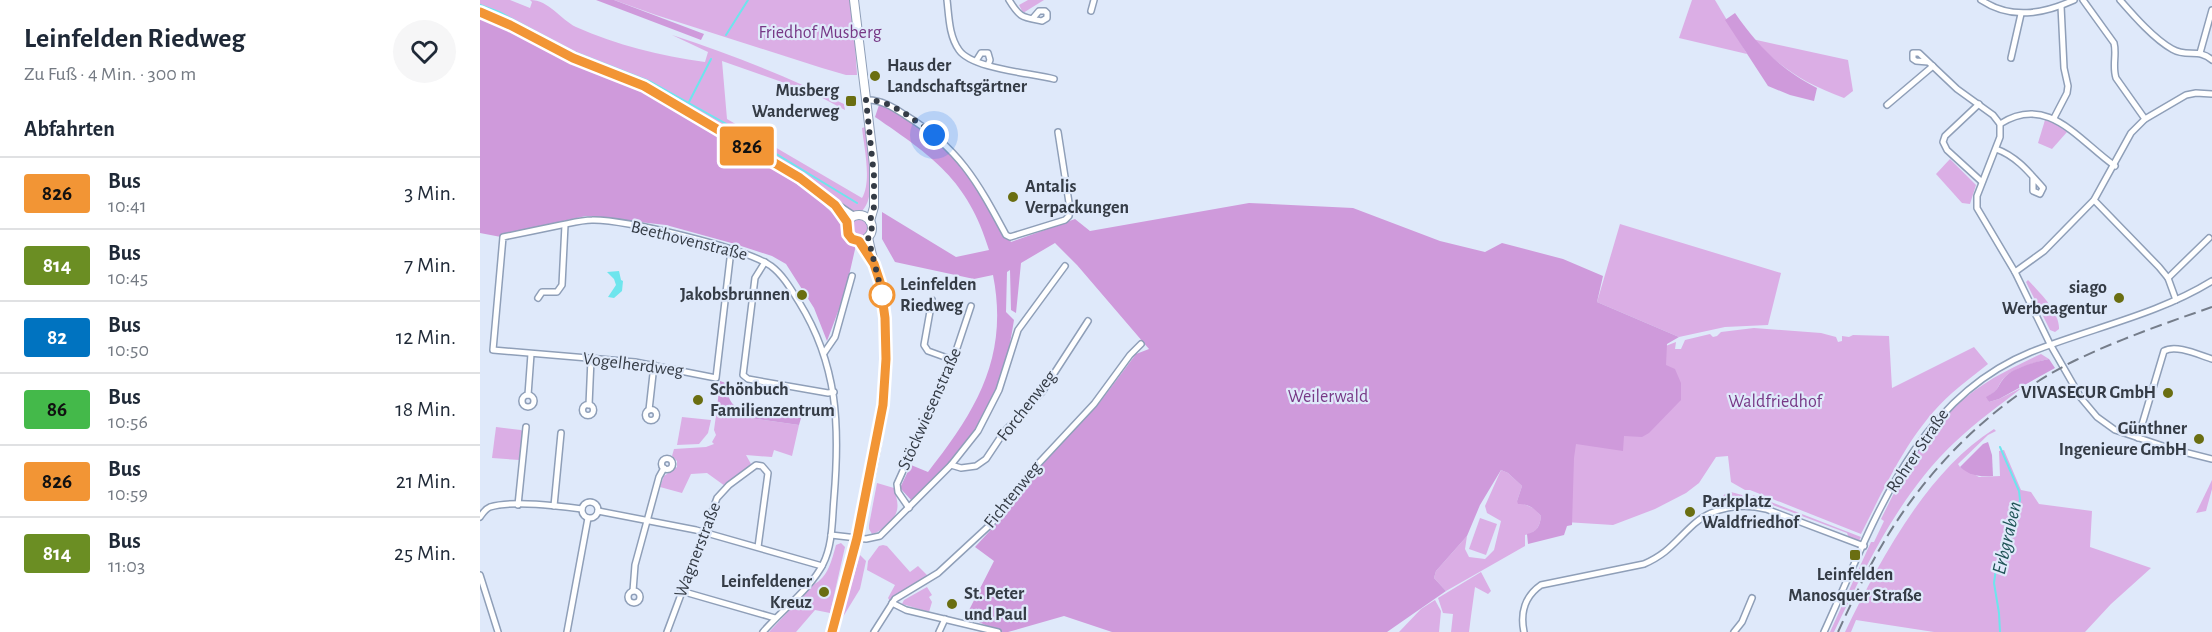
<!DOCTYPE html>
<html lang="de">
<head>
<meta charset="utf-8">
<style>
	:root { --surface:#fff; --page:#f6f6f7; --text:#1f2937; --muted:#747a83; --line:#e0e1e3 }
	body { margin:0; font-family:"Alegreya Sans",sans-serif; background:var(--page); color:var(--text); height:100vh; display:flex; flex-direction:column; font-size:22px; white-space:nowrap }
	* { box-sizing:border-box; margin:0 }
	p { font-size:20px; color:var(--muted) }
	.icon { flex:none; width:33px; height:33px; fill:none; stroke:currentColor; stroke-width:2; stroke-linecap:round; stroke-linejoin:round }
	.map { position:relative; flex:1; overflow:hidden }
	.sheet { display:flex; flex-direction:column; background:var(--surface); width:480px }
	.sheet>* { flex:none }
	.badge { padding:0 12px; border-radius:4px; font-size:21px; line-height:39px }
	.you { position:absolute; width:30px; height:30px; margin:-15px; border:4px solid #fff; border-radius:50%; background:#1a73e8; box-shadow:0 0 0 9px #1a73e833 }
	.map>.badge { position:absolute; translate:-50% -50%; box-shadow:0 0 0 3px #fff }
	h2 { padding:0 24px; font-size:22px; line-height:54px }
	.round { display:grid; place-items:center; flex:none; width:63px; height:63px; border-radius:32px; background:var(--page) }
	.headline { display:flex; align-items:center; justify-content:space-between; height:102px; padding:0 24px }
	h1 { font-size:28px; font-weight:600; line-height:45px }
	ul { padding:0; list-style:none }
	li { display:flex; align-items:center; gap:18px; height:72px; padding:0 24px; border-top:2px solid var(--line) }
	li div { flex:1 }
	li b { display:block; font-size:22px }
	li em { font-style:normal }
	li .badge { min-width:66px; font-weight:700; text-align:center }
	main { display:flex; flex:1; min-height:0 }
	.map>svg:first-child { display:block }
	.green { fill:#dbaee5 }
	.forest { fill:#cf9adb }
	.water { fill:#6ee5ed }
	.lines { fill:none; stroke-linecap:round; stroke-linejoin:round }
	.stream { stroke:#6ee5ed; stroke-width:2 }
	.minor-casing { stroke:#8f9fb8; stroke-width:8 }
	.tertiary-casing { stroke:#8f9fb8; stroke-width:10 }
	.secondary-casing { stroke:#8f9fb8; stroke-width:10 }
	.minor { stroke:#fff; stroke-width:5 }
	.tertiary { stroke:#fff; stroke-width:7 }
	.secondary { stroke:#fff; stroke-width:8 }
	.rail { stroke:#757d8a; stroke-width:2; stroke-dasharray:12 6; stroke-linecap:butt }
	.line-casing { stroke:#fff; stroke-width:14 }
	.line { stroke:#f29535; stroke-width:9 }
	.walk { stroke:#353c46; stroke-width:6; stroke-dasharray:0 10.8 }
	.poi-dot { fill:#6a6e11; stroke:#dfe9fa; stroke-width:2 }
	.stop-dot { fill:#fff; stroke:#f29535; stroke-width:3 }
	.labels { text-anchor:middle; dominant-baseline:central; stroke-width:4.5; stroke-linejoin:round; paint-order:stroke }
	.park-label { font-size:18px; fill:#773886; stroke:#dfe9fa }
	.poi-label { font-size:18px; font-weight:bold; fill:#353c46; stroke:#dfe9fa; text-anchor:end }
	.street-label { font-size:18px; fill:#353c46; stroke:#dfe9fa }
	.stop-label { font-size:18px; font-weight:bold; fill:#353c46; stroke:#dfe9fa; text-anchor:start }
	.water-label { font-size:20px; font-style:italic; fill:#1e5356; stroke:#dfe9fa }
</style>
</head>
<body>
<main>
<section class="sheet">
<div class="headline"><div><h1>Leinfelden Riedweg</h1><p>Zu Fuß · 4 Min. · 300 m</p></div><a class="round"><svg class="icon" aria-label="heart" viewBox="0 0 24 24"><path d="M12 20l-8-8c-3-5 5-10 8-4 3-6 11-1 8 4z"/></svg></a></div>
<h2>Abfahrten</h2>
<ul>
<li><span class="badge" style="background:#f29535;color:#111">826</span><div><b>Bus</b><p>10:41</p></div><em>3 Min.</em></li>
<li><span class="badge" style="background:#6b8e23;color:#fff">814</span><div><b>Bus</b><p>10:45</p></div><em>7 Min.</em></li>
<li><span class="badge" style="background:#0073c0;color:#fff">82</span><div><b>Bus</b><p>10:50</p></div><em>12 Min.</em></li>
<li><span class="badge" style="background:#44b94a;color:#111">86</span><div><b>Bus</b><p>10:56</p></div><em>18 Min.</em></li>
<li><span class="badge" style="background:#f29535;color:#111">826</span><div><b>Bus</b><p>10:59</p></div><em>21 Min.</em></li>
<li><span class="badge" style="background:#6b8e23;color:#fff">814</span><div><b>Bus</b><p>11:03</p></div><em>25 Min.</em></li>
</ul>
</section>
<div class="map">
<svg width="1732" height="632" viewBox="0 0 1732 632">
	<rect width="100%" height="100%" fill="#dfe9fa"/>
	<g class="green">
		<path d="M0,0H30L50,8L52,2L50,0C69,0 80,19 96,27C137,45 180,56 225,62L228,52L192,35C251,54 308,77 364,104L365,110L333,93L242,61L247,119L382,198C392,181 384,147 382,128L385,127C387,147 398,196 382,211H371L294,158L185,94L158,80L108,62L33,23L0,9Z"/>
		<polygon points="134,0 372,0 377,75 366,75 342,68 176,15"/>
		<polygon points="548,0 564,0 543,13 539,5"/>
		<polygon points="1212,0 1235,0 1267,54 1199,38"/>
		<path d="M1272,39L1368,60L1373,91L1364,98C1323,83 1303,69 1272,39Z"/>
		<polygon points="1565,120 1575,123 1587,132 1572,149 1558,143"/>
		<polygon points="1470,159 1496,185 1490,204 1482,203 1456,174"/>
		<circle cx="379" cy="228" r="9"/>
		<polygon points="1140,224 1301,273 1288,325 1245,327 1199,337 1117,302"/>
		<path d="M1548,280C1559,292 1580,312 1579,329L1575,332L1570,330L1546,282Z"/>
		<path d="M1274,328L1341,333L1356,337L1358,342L1362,341V336L1369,337L1373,335L1409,336L1412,388L1494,347L1508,364C1496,374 1483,383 1472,393C1430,430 1406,485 1381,534L1270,490H1265L1251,482L1248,456L1236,457L1219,483L1206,493L1175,509L1133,525L1085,522L1057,428L1165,354L1196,342L1195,349H1201L1205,340L1230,334L1233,337L1237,336L1241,332Z"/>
		<path d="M1561,354L1569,359C1559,361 1532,369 1525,377C1516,386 1521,389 1507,397L1509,402L1519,399L1543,387C1520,405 1496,422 1475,442C1419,495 1387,564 1354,632H1350L1391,542H1394L1404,521L1401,519C1421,479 1443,434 1478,404C1502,382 1531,368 1561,354Z"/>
		<polygon points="237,408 255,416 319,425 312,456 294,450 292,457 266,455 271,464 245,486 227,473 211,474 202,493 180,487 184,476 197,467 197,461 192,456 194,449 226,447 234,444 232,442 236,435 234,430"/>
		<polygon points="202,417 231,420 228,433 219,444 197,445"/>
		<polygon points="16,427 41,430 43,432 40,460 12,458"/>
		<path d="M1514,429L1516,431L1508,435L1478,464L1480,467L1499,477L1520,476L1519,451L1524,450L1541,490L1551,492L1559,504L1612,511L1610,547L1671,568L1631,604L1605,632H1454L1376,620L1371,632H1365C1399,562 1446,472 1514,429Z"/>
		<path d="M1021,470L1028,473L1042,486L1037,501L1055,509L1061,516C1060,527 1056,533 1045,535V546L966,591L954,578L956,571L987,536L985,549L989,557L1005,559L1014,550L1021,521L1007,513L1005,506Z"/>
		<polygon points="1732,480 1732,489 1726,511 1716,513"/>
		<path d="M397,483L414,488C418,503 421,511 409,523C403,528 399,532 392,534L389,529V525Z"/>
		<polygon points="1251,492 1262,495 1266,502 1243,506 1239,505 1238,501 1245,494"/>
		<polygon points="1273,495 1381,537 1379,541 1369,538 1367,533 1290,504 1277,502 1275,504 1272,500"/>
		<polygon points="1000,518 1017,524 1006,555 989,549"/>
		<path d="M361,543L365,547L350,613L335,610L316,632H289L334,584C348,578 352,559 356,545Z"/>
		<polygon points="403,545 407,546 430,572 438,566 449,577 410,601 408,598 415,585 387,570 388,561 399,546"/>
		<polygon points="380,555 386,561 380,589 361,620"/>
		<polygon points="1001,572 1011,591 1008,594 995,587 991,616 988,616 991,616 989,632 971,632 973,614 963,613 958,598"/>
		<polygon points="447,587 452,595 449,597 452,602 449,612 422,604 424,600"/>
		<polygon points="955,600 961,611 959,632 919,632 941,609"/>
	</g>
	<g class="forest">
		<polygon points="116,0 134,0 224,34 221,40"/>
		<path d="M1255,13C1278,46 1300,69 1337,88L1334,101L1310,95L1288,86L1245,20Z"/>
		<path d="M0,16L17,22L96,64L160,91L197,111L311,180L334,196L361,221C361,235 363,241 376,245L365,293L347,341L334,308L306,264L292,256L255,244L186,225L106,216L22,234L21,237L0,233Z"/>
		<path d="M400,102L440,124L482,161L531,242L595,219L610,231L769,203L873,208L960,241L1005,252L1022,243L1083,259L1123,276L1117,302L1199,337L1187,344L1186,365L1195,369L1201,383V400L1169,433L1162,437L1144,436L1143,451L1096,444L1094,458L1092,525L1087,526L1084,535L1048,544L1047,534C1057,532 1060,526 1061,516C1054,508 1049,504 1038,504L1037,501L1042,486L1028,473L1021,470L1000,505L987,536L956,571L954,578L966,591L907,632H632L584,616L528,632H520L486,616L514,561L495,547L529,510L563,463L620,402L656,354L669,349L597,265L575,243L541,263L536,313L531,310L530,270L527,272L526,312L534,320C529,352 522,384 507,413C489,447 459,475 432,501L420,488L431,465L448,472C497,410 529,356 513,275L494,279L415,262L402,239V212L476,257L509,250C488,180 452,156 395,117Z"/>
		<path d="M1569,359L1575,368L1519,399L1509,402L1506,397C1521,389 1516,387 1525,377C1532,368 1558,361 1569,359Z"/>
		<path d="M240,381L246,383C248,396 249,404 261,410L321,418L319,425L255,416L237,408Z"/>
		<path d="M1508,442L1512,455L1513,476C1499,477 1491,476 1480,467L1503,444Z"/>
	</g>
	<polygon class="water" points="139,271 141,280 143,281 142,291 134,298 128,297 136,285 134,279 127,272"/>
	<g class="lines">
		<g class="stream">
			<polyline points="0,5 19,12 94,52 171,82 250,126 377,203"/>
			<polyline points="246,35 268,0"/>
			<polyline points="209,102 231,59"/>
			<polyline points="1520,632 1519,613 1514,583 1516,569 1522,552 1531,538 1540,500 1539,491 1520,447"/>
		</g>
		<defs>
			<g id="minor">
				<path d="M467,0C469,17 469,36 479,50C492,69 552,73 574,79"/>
				<path d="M529,0C540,18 542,17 562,21L567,18V13L565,11H559L553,18"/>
				<path d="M1501,0C1531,20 1563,14 1594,0"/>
				<path d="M1603,0L1634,43C1637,54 1632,66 1636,78L1665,119"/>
				<path d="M1640,0C1654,16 1674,39 1692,49C1707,58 1719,48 1732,60"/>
				<polyline points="611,11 614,0"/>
				<polyline points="1720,53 1732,10"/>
				<polyline points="1531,58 1541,14"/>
				<polyline points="496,61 501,53 508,53 510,60 508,65"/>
				<polyline points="1448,62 1436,61 1433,59 1433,53 1439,53 1477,89 1513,115 1520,124 1520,137 1497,196 1497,208 1535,272 1570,344 1601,398 1617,417 1635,430 1692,449 1732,459"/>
				<path d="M386,100C400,99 413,107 425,115C479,148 497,181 526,235L530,237L585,220L589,216L590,209L578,132"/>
				<polyline points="1499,104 1465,136 1463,142 1467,150 1502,182"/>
				<polyline points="1407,105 1453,66"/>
				<polyline points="1574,118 1587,93 1588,86 1584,68 1581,6"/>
				<path d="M1520,124C1568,93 1599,141 1635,166"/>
				<path d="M1516,149C1536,156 1549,172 1563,188L1560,194L1553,191V177"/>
				<polyline points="1614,200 1679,267 1688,278 1696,300"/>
				<path d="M251,250L236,378L155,362L13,350L23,237C42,233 62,229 81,225C91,223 102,220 112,220C145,219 265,248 291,266C303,275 311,289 319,302C358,365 360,426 354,498C352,520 353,544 343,564C332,587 300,612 283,632"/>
				<polyline points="285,262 275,278 263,375 268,379 348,393 354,392"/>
				<polyline points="1535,272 1564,251 1614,200 1651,133 1665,119 1706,95 1716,93 1732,94"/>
				<polyline points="1688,278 1729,238"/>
				<polyline points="58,298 62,292 77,292 82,285 85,225"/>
				<polyline points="452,300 444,345 448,351 473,360"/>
				<polyline points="344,353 355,337 372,276"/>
				<polyline points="48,395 51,354"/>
				<circle cx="48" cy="401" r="6"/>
				<circle cx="108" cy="410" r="5.5"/>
				<polyline points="109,405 111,359"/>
				<circle cx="171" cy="415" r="5.5"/>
				<polyline points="169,410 174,365"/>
				<path d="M1658,438L1684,351C1696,344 1719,355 1732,359"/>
				<circle cx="187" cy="464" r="5.5"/>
				<polyline points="471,465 481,468 496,466 506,459 524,432 562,392 608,321"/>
				<circle cx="110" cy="510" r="8"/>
				<polyline points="38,505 46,427"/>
				<polyline points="74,506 81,433"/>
				<polyline points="429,508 418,492 417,484 473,360 491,306"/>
				<polyline points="118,511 216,530 342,566"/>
				<path d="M0,517C3,513 5,509 10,507C33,500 79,506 102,509"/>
				<polyline points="351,535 386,539 400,536 471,465 498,431 519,390 538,330 585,266"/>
				<polyline points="0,575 18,632"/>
				<circle cx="154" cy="597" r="6"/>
				<polyline points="153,591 155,565 179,477 184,468"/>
				<polyline points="201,591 295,618"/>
				<polyline points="412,603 426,610 518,632"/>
				<polyline points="87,632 108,518"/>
				<polyline points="187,632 237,498 249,485 276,465 282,466 288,473 278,547"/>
				<polyline points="394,632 415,599 458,573 511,524 558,464 614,404 650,355 661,344"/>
				<polyline points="459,632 465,619"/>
				<path d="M1044,632C1040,613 1045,596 1061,585L1164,564C1189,553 1195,541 1214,524C1233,507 1262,503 1286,509L1384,546"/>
				<polyline points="1254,632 1262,622 1272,598"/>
				<path d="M1344,632C1393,525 1433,400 1551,352C1611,328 1677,315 1732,281"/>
			</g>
			<g id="tertiary">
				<path d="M0,12C32,24 60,43 91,57C119,71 150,78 177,93C226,120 273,149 320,179C339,191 355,205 373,216"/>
				<polyline points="356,207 367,222"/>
			</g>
			<g id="secondary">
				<polyline points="374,0 394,165 394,207 390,221"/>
				<circle cx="379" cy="228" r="13"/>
				<path d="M352,632C377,532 413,421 405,318C403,290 393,264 388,237"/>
			</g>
		</defs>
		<use href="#minor" class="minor-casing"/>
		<use href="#tertiary" class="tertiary-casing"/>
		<use href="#secondary" class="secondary-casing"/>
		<use href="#minor" class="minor"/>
		<use href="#tertiary" class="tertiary"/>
		<use href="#secondary" class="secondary"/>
		<path class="rail" d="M1358,632C1373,599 1389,566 1408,535C1453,462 1519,398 1596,360C1640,339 1686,323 1732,307"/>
	</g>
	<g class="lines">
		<defs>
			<polyline id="line" points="0,12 30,25 93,58 164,86 320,178 355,205 367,222 368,234 372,239 379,241 394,264 400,282 405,318 406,359 403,405 377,538 352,632"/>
		</defs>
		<use href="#line" class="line-casing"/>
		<use href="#line" class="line"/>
		<path class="walk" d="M402,295L403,298L388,237L392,230L390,221L394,207V176L386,100C410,99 436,121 454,135"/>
	</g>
	<g class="poi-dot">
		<circle cx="395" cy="76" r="6"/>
		<rect x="365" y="95" width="12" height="12" rx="3"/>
		<circle cx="533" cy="197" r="6"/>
		<circle cx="322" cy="295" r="6"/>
		<circle cx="1639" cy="298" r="6"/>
		<circle cx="1688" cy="393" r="6"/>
		<circle cx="218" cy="400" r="6"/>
		<circle cx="1719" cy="439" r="6"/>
		<circle cx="1210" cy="512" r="6"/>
		<rect x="1369" y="549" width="12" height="12" rx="3"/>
		<circle cx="344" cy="592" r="6"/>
		<circle cx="472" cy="604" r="6"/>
	</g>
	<circle class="stop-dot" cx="402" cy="295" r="12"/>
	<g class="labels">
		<g class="park-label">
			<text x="340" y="33">Friedhof Musberg</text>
			<text x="848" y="397">Weilerwald</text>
			<text x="1295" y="402">Waldfriedhof</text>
		</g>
		<g class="poi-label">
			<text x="407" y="66" text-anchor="start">Haus der<tspan x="407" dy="21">Landschaftsgärtner</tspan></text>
			<text x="359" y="91">Musberg<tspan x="359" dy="21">Wanderweg</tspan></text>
			<text x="545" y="187" text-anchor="start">Antalis<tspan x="545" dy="21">Verpackungen</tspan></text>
			<text x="1627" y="288">siago<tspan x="1627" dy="21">Werbeagentur</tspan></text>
			<text x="310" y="295">Jakobsbrunnen</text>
			<text x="230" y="390" text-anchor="start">Schönbuch<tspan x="230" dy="21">Familienzentrum</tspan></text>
			<text x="1676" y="393">VIVASECUR GmbH</text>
			<text x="1707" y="429">Günthner<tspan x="1707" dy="21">Ingenieure GmbH</tspan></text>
			<text x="1222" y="502" text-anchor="start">Parkplatz<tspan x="1222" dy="21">Waldfriedhof</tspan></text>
			<text x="1375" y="575" text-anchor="middle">Leinfelden<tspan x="1375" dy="21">Manosquer Straße</tspan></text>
			<text x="332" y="582">Leinfeldener<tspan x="332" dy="21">Kreuz</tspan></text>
			<text x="484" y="594" text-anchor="start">St. Peter<tspan x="484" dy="21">und Paul</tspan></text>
		</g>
		<g class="street-label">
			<text transform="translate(209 241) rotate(14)">Beethovenstraße</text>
			<text transform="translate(153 365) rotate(7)">Vogelherdweg</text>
			<text transform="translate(547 406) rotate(-52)">Forchenweg</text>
			<text transform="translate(450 409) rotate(-66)">Stöckwiesenstraße</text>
			<text transform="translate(1438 451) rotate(-56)">Rohrer Straße</text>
			<text transform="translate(533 495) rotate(-51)">Fichtenweg</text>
			<text transform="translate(218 550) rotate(-69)">Wagnerstraße</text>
		</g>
		<g class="stop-label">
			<text x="420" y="285">Leinfelden<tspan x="420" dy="21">Riedweg</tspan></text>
		</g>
		<g class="water-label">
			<text transform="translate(1527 538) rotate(-77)">Erbgraben</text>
		</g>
	</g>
</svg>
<div class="you" style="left:454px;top:135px"></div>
<b class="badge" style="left:267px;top:146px;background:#f29535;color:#111">826</b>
</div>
</main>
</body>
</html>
